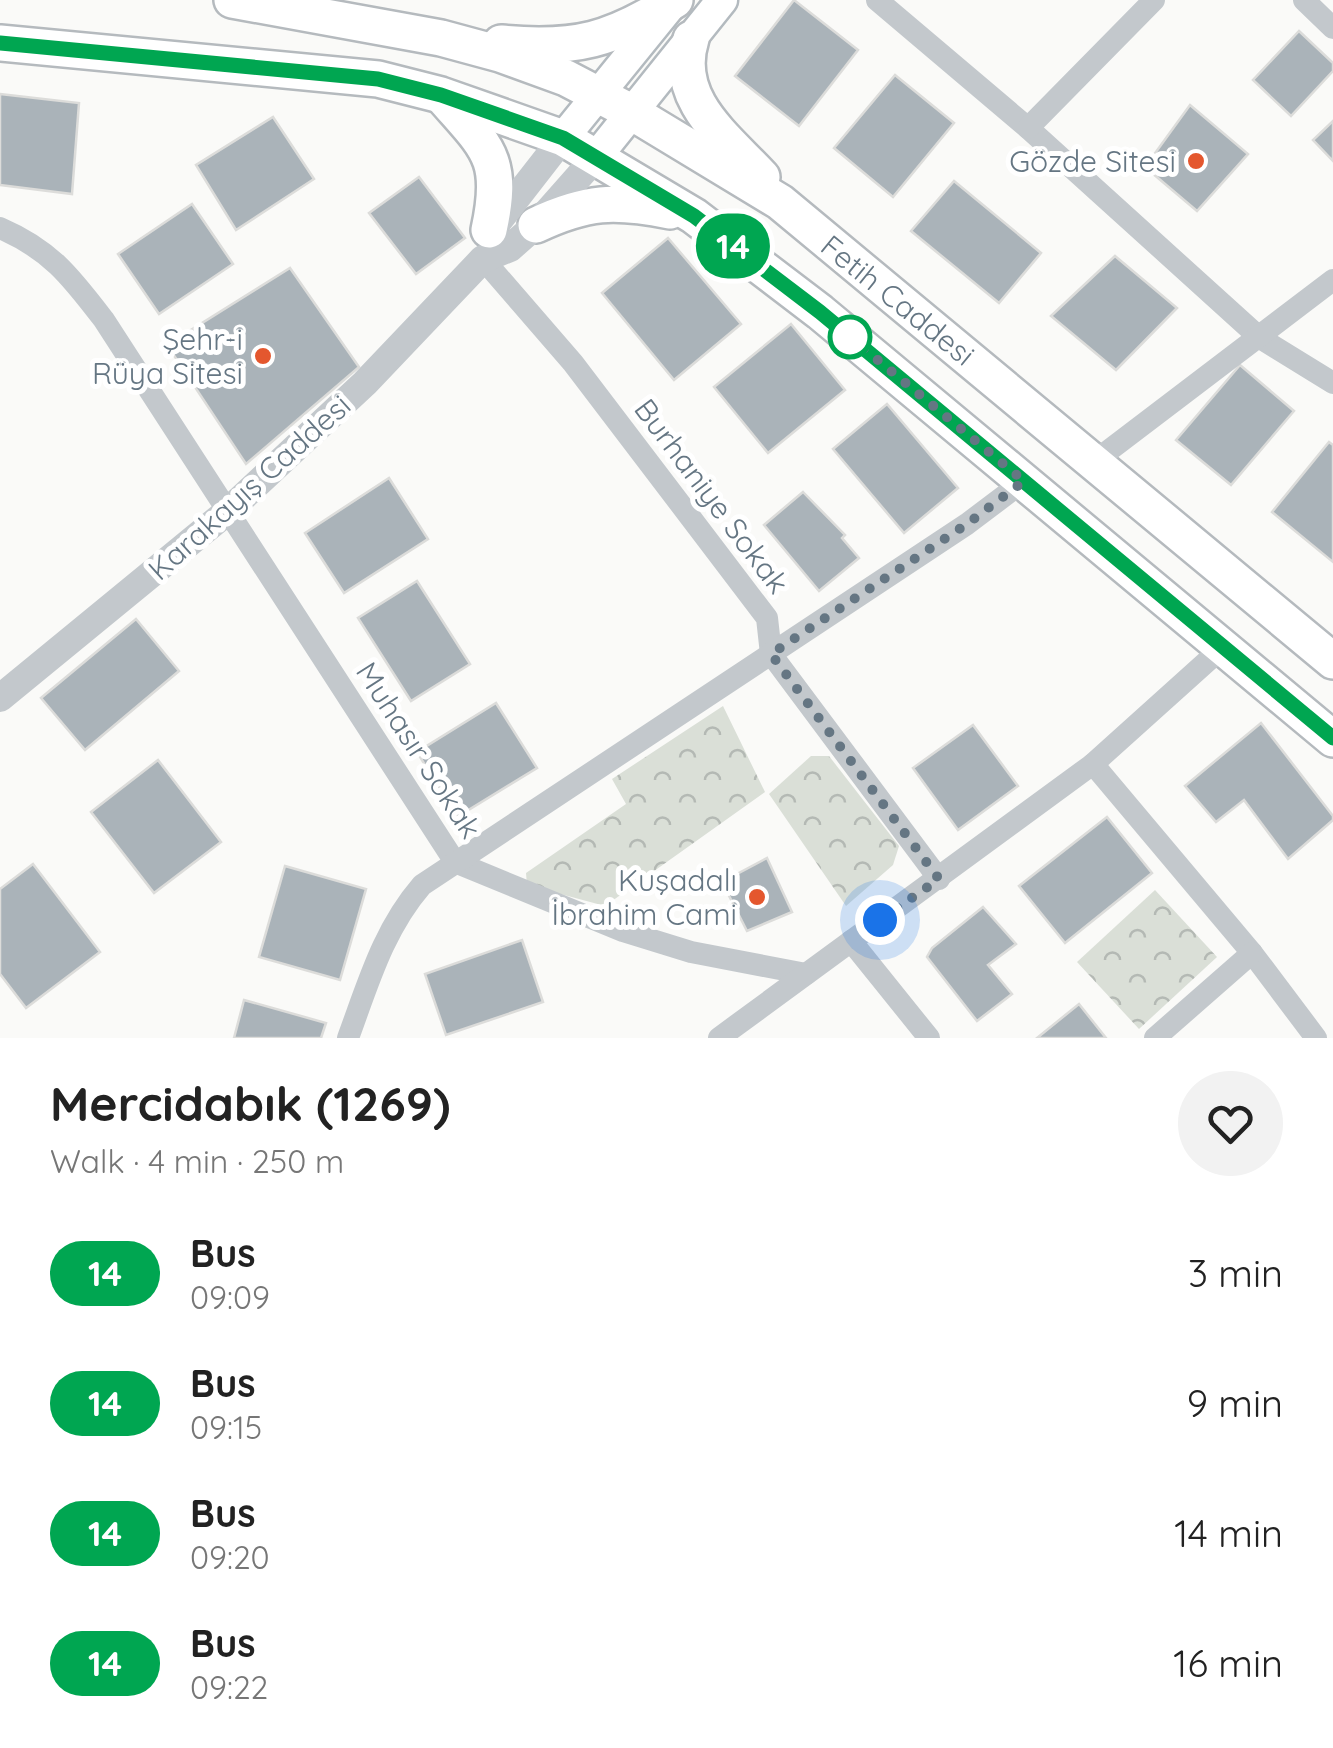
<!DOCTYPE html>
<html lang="en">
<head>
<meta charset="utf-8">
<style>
	:root { --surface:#fff; --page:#f2f2f2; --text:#222; --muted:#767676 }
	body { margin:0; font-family:Quicksand,sans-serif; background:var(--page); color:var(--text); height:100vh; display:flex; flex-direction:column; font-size:38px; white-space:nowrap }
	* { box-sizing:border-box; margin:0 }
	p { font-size:32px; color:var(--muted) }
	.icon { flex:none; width:55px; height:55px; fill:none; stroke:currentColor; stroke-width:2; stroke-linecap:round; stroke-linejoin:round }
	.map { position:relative; height:1038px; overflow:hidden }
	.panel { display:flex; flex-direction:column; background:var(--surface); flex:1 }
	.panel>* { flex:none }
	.badge { padding:0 20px; border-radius:32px; font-size:35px; line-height:65px }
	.you { position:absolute; width:50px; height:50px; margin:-25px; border:8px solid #fff; border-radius:50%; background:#1a73e8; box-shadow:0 0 0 15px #1a73e833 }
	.map>.badge { position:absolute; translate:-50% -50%; box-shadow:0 0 0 5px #fff }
	.round { display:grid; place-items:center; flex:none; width:105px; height:105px; border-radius:52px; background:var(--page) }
	.overview { display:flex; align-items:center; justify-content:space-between; height:170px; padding:0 50px }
	h1 { font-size:48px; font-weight:700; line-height:75px }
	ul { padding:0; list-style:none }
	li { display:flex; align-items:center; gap:30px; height:130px; padding:0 50px }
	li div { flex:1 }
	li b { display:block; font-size:38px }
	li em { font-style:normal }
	li .badge { min-width:110px; font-weight:700; text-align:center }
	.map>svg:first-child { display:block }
	.forest { fill:url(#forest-crowns) }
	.building { fill:#aab3b9; stroke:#dcdcda; stroke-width:2.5 }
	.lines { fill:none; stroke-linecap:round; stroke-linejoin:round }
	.secondary-casing { stroke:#b3babf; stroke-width:35 }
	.primary-casing { stroke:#b5babe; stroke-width:40 }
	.minor { stroke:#c3c8cc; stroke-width:22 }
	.tertiary { stroke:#c3c8cc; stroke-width:28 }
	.secondary { stroke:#fff; stroke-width:30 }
	.primary { stroke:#fff; stroke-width:35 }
	.line-casing { stroke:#fff; stroke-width:22 }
	.line { stroke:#00a651; stroke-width:15 }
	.walk { stroke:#657683; stroke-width:10; stroke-dasharray:0 18 }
	.poi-dot { fill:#e4572e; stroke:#fff; stroke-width:4 }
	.stop-dot { fill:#fff; stroke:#00a651; stroke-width:5 }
	.labels { text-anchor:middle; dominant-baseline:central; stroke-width:10; stroke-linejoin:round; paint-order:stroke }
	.poi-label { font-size:30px; fill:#657683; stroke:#fff; text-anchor:end }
	.street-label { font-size:30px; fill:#657683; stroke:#fff }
</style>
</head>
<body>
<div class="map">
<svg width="1333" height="1038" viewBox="0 0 1333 1038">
	<defs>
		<pattern id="forest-crowns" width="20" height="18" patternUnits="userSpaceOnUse" patternTransform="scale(2.5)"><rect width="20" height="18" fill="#dadfd7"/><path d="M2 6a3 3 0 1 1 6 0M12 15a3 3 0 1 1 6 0" fill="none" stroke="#b4b9b4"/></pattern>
	</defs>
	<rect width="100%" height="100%" fill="#fafaf8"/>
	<g class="forest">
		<polygon points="723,706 765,792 605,906 527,885 526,873 626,804 612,779"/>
		<polygon points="811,756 829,756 899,846 893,865 846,906 769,794"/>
		<polygon points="1155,890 1217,957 1139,1029 1077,962"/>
	</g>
	<g class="building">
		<polygon points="794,0 858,50 799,126 735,76"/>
		<polygon points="1299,31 1333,63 1333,71 1291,116 1253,80"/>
		<polygon points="895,75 954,123 893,197 834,148"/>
		<polygon points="0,94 79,103 72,194 0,185"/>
		<polygon points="1190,105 1248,154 1197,211 1145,167"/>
		<polygon points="273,117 314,179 236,230 196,165"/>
		<polygon points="1333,121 1333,161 1313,140"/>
		<polygon points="419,177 465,238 416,274 369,213"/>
		<polygon points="954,181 1041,253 999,303 911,231"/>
		<polygon points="192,204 233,264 159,314 118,254"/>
		<polygon points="668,238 741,324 674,380 602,293"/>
		<polygon points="1115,256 1177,308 1116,370 1051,316"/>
		<polygon points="290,268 359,367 246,464 167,345"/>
		<polygon points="791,324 845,390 768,453 714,387"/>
		<polygon points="1240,365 1294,411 1231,485 1176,440"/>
		<polygon points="887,404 958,488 904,533 833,449"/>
		<polygon points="1329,442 1333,445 1333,562 1272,512"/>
		<polygon points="389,478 428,539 344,593 305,533"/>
		<polygon points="803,492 845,535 842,538 859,558 819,591 764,525"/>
		<polygon points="417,581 470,664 411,701 358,618"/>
		<polygon points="136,619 179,671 85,750 41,698"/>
		<polygon points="496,703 537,768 457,817 417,752"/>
		<polygon points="1261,723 1333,816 1333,820 1288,859 1244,800 1216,822 1185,786"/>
		<polygon points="973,725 1018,786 958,830 913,768"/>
		<polygon points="158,760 221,842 154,893 91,812"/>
		<polygon points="1107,817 1152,873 1065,943 1019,886"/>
		<polygon points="767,858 792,912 747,931 722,882"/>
		<polygon points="33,864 100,952 26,1008 0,974 0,889"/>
		<polygon points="285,866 366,889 340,980 259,957"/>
		<polygon points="983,907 1016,944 988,965 1012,994 977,1021 927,957 932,948"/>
		<polygon points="522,940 543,1002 446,1035 425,974"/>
		<polygon points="244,1000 326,1023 321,1038 234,1038"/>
		<polygon points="1079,1004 1106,1038 1037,1038"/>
	</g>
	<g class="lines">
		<defs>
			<g id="secondary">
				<polyline points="563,138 670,6"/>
				<polyline points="597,156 722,0"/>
			</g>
			<g id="primary">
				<polyline points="232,0 441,38 500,54 566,78 633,113 780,202 1333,661"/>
				<path d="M691,39C672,99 725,137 762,177"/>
				<polyline points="0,43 378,79 441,95 563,138 694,216 820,312 1333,739"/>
				<path d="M501,43C576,50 612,40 675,0"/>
				<path d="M442,96C487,148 505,157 489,230"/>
				<path d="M536,225C587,201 614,200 670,211"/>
			</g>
		</defs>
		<use href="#secondary" class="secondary-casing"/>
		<use href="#primary" class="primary-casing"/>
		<g class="minor">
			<polyline points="877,0 1028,128 1260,338 1333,383"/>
			<polyline points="1304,0 1333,28"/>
			<polyline points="1028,128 1154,0"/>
			<path d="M0,228C51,250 71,277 104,320L455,862L623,931L691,952L806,974"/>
			<polyline points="483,259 573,363 767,618 771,654 939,879"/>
			<polyline points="1095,461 1333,280"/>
			<polyline points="1093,764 1252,953 1316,1038"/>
			<polyline points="851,941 929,1038"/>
			<path d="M348,1038C368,984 383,930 422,885L967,524L1024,481"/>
			<polyline points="719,1038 1093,764 1223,647"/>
			<polyline points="1155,1038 1252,953"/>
		</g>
		<g class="tertiary">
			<polyline points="489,233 563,138"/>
			<polyline points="0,698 228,511 365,383 483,259 510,248 536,225 597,156"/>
		</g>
		<use href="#secondary" class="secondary"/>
		<use href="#primary" class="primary"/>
	</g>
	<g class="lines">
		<defs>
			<polyline id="line" points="0,43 378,79 441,95 563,138 694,216 820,312 1333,738"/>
		</defs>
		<use href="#line" class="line-casing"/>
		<use href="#line" class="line"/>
		<polyline class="walk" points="850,337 1024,481 967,524 771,654 939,879 880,920"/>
	</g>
	<g class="poi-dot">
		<circle cx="1196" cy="161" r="10"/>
		<circle cx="263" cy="356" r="10"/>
		<circle cx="757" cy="897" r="10"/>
	</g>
	<circle class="stop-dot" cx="850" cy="337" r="20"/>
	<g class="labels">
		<g class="poi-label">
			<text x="1176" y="161">Gözde Sitesi</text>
			<text x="243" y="339">Şehr-i<tspan x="243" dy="34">Rüya Sitesi</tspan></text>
			<text x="737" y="880">Kuşadalı<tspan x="737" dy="34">İbrahim Cami</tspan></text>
		</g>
		<g class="street-label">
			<text transform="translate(898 300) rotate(39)">Fetih Caddesi</text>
			<text transform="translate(249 487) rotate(-42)">Karakayış Caddesi</text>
			<text transform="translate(712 496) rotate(53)">Burhaniye Sokak</text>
			<text transform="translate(419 750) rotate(57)">Muhasır Sokak</text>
		</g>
	</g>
</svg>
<div class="you" style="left:880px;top:920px"></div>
<b class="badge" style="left:733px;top:246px;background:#00a651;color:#fff">14</b>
</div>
<section class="panel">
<div class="overview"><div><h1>Mercidabık (1269)</h1><p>Walk · 4 min · 250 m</p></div><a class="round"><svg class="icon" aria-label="heart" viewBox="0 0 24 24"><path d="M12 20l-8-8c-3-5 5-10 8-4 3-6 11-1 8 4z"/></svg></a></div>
<ul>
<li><span class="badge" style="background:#00a651;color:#fff">14</span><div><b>Bus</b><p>09:09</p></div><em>3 min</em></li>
<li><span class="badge" style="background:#00a651;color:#fff">14</span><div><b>Bus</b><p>09:15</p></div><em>9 min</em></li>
<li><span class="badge" style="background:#00a651;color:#fff">14</span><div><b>Bus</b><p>09:20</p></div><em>14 min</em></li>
<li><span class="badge" style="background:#00a651;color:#fff">14</span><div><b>Bus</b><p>09:22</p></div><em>16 min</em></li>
</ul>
</section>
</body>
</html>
